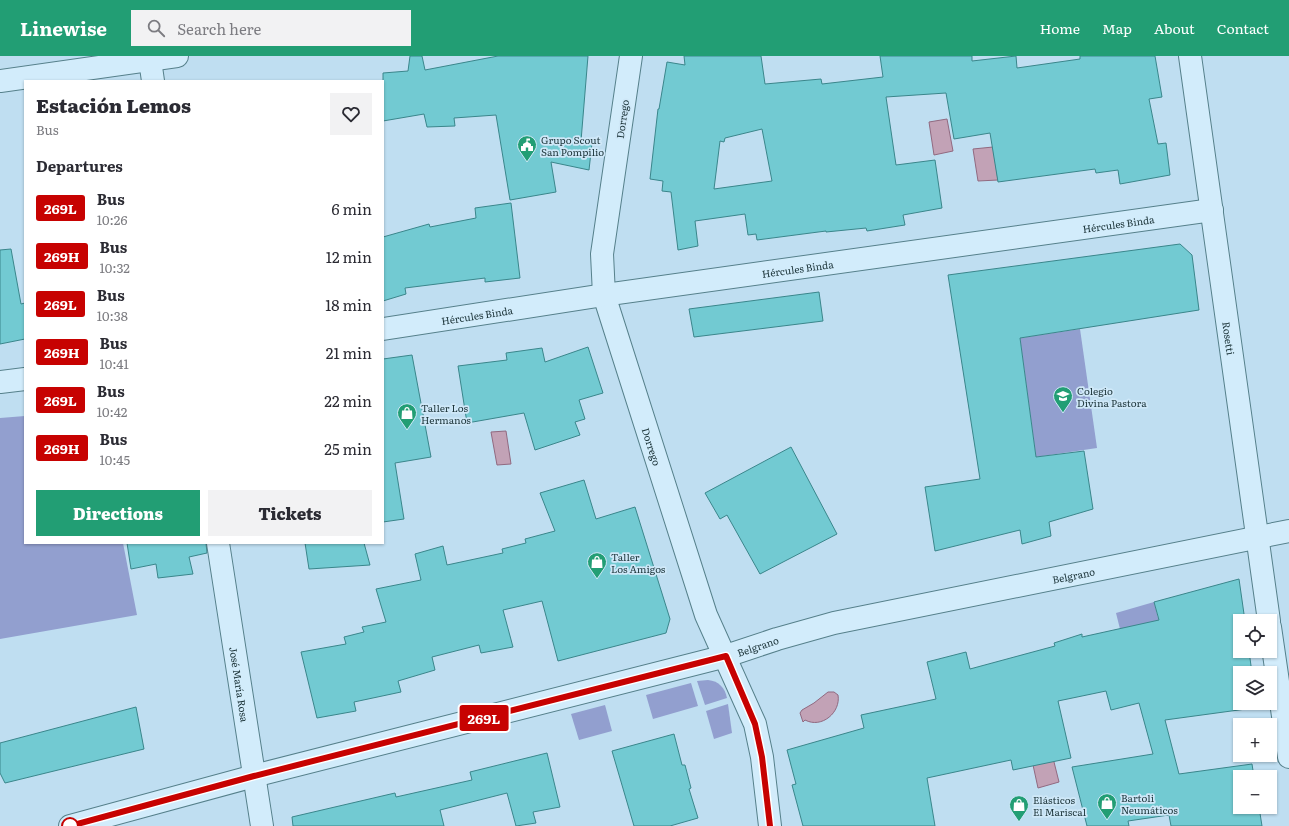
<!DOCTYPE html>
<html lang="en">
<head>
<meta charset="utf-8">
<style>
	:root { --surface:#fff; --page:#f2f2f3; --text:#2b2b33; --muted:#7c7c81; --accent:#229e74 }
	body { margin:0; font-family:Literata,serif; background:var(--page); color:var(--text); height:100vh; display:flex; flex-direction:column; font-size:15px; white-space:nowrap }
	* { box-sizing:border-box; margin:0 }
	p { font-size:13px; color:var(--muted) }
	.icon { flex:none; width:22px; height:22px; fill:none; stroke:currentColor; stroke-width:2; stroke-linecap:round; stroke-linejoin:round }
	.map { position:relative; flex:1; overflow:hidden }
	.details { position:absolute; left:24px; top:24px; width:360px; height:464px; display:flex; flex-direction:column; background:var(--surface); border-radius:0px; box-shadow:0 1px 3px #0004 }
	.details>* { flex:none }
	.badge { padding:0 8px; border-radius:3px; font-size:14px; line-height:26px }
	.fabs { position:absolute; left:1233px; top:558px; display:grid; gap:8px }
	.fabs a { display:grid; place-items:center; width:44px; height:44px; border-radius:0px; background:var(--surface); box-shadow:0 1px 3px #0004; font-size:20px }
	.map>.badge { position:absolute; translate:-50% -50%; box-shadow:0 0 0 2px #fff }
	h2 { padding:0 12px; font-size:15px; line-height:36px }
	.round { display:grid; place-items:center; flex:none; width:42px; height:42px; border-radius:0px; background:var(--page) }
	.headline { display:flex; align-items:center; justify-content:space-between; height:68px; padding:0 12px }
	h1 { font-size:19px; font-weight:800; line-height:30px }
	.button { display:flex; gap:8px; margin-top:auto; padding:8px 12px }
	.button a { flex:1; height:46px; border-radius:0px; background:var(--accent); color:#fff; font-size:16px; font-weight:800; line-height:46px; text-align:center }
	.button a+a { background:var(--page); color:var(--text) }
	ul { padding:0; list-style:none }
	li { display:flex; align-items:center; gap:12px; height:48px; padding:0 12px }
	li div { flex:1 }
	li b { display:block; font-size:15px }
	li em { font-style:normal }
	li .badge { min-width:44px; font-weight:700; text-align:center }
	header { display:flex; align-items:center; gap:24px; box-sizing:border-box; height:56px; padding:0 20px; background:var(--accent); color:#fff }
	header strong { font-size:19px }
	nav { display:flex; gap:22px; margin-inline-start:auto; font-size:14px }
	.search { width:280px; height:36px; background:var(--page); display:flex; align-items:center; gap:10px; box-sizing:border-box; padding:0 14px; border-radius:0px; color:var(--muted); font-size:15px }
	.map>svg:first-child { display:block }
	.green { fill:#929fcf }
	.water { fill:#c2a2b6; stroke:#916980 }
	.building { fill:#72cad2; stroke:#3a868b; fill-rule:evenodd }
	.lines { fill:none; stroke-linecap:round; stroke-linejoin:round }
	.minor-casing { stroke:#56808b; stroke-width:24 }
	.minor { stroke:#d2ecfb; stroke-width:22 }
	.line-casing { stroke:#fff; stroke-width:9 }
	.line { stroke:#c70201; stroke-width:6 }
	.stop-dot { fill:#fff; stroke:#c70201; stroke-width:2 }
	.labels { text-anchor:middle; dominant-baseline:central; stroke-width:3.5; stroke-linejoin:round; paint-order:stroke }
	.street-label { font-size:10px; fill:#1c3439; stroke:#cfe8f8 }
	.poi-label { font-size:10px; fill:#1c3439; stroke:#cfe8f8; text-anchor:start }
</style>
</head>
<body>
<header>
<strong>Linewise</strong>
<div class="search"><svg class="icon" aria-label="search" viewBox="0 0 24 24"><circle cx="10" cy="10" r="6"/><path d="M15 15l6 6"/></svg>Search here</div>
<nav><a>Home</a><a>Map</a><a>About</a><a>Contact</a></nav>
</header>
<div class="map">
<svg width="1289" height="770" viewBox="0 0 1289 770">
	<rect width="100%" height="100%" fill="#bfdef1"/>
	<g class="green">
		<polygon points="1080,273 1097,392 1036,401 1020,282"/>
		<polygon points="25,360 25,487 123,487 137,559 0,583 0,362"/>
		<polygon points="1154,546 1177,636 1120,573 1116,557"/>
		<path d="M708,624C719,625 725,632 727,642L705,649L697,625Z"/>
		<polygon points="691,627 698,650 653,663 646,639"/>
		<polygon points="728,648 732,677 714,683 706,655"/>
		<polygon points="605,649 612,675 579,684 571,658"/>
	</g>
	<g class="water">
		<polygon points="947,63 953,95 934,99 929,66"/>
		<polygon points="993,91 998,124 978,125 973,93"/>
		<polygon points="506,375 511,408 497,409 491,376"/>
		<path d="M828,636H834L838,639C841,656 822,673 805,664L803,666L800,657L802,654L814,647Z"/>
		<polygon points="1050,690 1059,726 1038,732 1030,695"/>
	</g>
	<g class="building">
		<polygon points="410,0 422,0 425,14 498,0 588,0 581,85 592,87 589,114 551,106 556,136 510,144 496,59 454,62 455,70 427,71 424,58 383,65 383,17 408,15"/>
		<path d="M684,0H761L765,28L821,23L822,28L883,21L880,0H972V5L1016,0L1017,12L1080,3V0H1155L1162,41L1149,43L1158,88L1166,87L1170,119L1120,128L1118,114L1096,117L1095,113L998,126L990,77L954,83L946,37L886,41L896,109L935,104L942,152L903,159L905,169L867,175L866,172L826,176V175L757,184L756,178L748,179L745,158L695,165L698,190L678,194L671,136L662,135L663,125L650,123L658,53H659L667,6L685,9ZM762,73L772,125L714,133L720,85L724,86L725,82Z"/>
		<polygon points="511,147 520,222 485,226 485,222 405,232 406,238 383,245 383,181 429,168 430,171 476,162 475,152"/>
		<polygon points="1180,188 1192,199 1199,254 1020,282 1036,401 1084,395 1093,453 1049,466 1051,480 1022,488 1020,474 935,495 925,431 980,423 948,219"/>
		<polygon points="11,193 21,248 25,247 25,283 0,288 0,194"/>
		<polygon points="819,236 823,265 694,281 689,253"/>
		<polygon points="588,291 603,337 579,344 585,363 575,366 580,379 535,394 524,357 467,367 458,310 507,304 506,297 542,292 545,306"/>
		<polygon points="412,299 431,401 395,407 404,463 383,466 383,303"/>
		<polygon points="791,391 837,478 760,518 727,459 720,463 705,437"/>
		<polygon points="584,424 596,463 635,451 670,563 666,577 558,605 542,545 503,554 513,591 481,597 479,589 432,601 435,614 398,625 401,636 354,646 356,655 317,662 301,596 346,588 344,581 364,576 362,571 386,566 376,533 421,524 415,498 443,490 447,509 503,497 502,493 526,487 525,483 555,475 540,437"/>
		<polygon points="127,487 206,487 207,497 189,501 193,518 158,522 156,508 131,513"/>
		<polygon points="305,487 364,487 370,509 309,513"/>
		<polygon points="1239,523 1245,565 1240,565 1240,595 1249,595 1252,617 1240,617 1240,647 1245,647 1246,653 1165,664 1179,718 1252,708 1254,721 1240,721 1240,751 1259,751 1262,770 1171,770 1169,759 1128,765 1129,770 1087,770 1072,711 1153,698 1139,647 1111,654 1106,635 1058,645 1071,702 1013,714 1011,704 927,722 935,770 803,770 792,729 796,728 787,694 864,672 861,659 936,643 927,606 966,596 970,613 1055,590 1054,587 1082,578 1082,581 1159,564 1154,546"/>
		<polygon points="136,651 144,693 5,727 0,717 0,687"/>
		<polygon points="674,678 682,709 685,709 691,732 689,733 698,762 670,770 634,770 612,695"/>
		<polygon points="547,697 560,751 533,756 536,767 516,770 507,737 440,754 444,770 293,770 292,761 395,737 396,741 472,724 470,716"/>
	</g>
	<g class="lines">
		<defs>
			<g id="minor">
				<path id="s1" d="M631,0L602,198L604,239L706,559L755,668L762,701L770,770"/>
				<path id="s2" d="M1190,0L1269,565"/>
				<polyline points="150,4 153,25"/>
				<polyline points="0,25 177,0"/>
				<path id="s3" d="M383,273L604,239L1212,154"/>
				<polyline points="0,326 25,323"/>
				<path id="s4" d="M218,487L262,770"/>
				<polyline points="1270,571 1289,701"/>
				<path id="s5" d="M70,770L254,720L726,600L777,583L834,567L1289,475"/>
			</g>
		</defs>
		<use href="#minor" class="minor-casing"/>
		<use href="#minor" class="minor"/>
	</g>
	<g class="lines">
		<defs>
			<polyline id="line" points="70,770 254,720 726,600 755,668 762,701 770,770"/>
		</defs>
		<use href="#line" class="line-casing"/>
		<use href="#line" class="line"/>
	</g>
	<defs>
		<symbol id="civic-pin" viewBox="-11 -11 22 30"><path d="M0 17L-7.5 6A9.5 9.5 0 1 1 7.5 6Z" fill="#229e74" stroke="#cfe8f8"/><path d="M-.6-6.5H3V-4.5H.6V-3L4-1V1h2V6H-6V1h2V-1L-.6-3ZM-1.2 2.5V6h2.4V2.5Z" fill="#fff"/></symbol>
		<symbol id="school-pin" viewBox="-11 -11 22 30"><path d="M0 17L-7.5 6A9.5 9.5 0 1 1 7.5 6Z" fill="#229e74" stroke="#cfe8f8"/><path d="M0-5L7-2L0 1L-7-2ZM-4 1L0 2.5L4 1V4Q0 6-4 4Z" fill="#fff"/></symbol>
		<symbol id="shop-pin" viewBox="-11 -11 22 30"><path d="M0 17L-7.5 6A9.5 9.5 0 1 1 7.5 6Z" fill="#229e74" stroke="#cfe8f8"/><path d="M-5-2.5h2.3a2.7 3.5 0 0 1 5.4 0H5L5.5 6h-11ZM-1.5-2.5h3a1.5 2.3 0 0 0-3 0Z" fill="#fff"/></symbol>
	</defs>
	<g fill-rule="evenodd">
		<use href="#civic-pin" x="516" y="78" width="22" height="30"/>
		<use href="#school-pin" x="1052" y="329" width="22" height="30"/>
		<use href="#shop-pin" x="396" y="346" width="22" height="30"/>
		<use href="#shop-pin" x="586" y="495" width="22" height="30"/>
		<use href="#shop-pin" x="1096" y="736" width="22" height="30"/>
		<use href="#shop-pin" x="1008" y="738" width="22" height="30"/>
	</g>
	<circle class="stop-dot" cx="70" cy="770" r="8"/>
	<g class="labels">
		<g class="street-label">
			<text transform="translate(622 63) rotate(-82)">Dorrego</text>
			<text stroke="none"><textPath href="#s3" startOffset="743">Hércules Binda</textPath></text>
			<text stroke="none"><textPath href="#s3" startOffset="419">Hércules Binda</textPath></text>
			<text stroke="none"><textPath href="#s3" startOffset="95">Hércules Binda</textPath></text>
			<text stroke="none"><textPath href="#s2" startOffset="285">Rosetti</textPath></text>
			<text stroke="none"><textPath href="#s1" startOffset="400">Dorrego</textPath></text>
			<text stroke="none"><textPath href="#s5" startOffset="1035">Belgrano</textPath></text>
			<text stroke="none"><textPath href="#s5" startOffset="711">Belgrano</textPath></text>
			<text stroke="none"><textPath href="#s4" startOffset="143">José María Rosa</textPath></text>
		</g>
		<g class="poi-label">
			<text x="541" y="83">Grupo Scout<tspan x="541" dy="12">San Pompilio</tspan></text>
			<text x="1077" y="334">Colegio<tspan x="1077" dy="12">Divina Pastora</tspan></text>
			<text x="421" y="351">Taller Los<tspan x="421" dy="12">Hermanos</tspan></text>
			<text x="611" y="500">Taller<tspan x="611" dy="12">Los Amigos</tspan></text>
			<text x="1121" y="741">Bartoli<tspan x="1121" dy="12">Neumáticos</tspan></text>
			<text x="1033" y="743">Elásticos<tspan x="1033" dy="12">El Mariscal</tspan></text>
		</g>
	</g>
</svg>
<div class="fabs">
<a><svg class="icon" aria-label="locate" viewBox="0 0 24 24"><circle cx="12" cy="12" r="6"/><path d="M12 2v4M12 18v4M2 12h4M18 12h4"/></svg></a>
<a><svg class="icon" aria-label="layers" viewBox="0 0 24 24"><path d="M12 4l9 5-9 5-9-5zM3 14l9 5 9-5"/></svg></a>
<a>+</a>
<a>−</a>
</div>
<b class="badge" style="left:484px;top:662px;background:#c70201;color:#fff">269L</b>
<section class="details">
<div class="headline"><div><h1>Estación Lemos</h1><p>Bus</p></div><a class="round"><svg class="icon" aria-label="heart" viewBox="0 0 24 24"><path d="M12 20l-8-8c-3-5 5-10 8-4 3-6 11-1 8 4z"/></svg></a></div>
<h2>Departures</h2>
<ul>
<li><span class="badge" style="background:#c70201;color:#fff">269L</span><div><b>Bus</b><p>10:26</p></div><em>6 min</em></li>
<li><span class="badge" style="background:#c70201;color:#fff">269H</span><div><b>Bus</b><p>10:32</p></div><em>12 min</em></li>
<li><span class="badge" style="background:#c70201;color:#fff">269L</span><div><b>Bus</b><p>10:38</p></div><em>18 min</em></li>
<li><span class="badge" style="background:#c70201;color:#fff">269H</span><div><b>Bus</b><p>10:41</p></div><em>21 min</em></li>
<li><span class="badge" style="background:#c70201;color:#fff">269L</span><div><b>Bus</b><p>10:42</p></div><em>22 min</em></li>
<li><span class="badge" style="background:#c70201;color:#fff">269H</span><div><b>Bus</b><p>10:45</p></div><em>25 min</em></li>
</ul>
<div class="button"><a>Directions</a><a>Tickets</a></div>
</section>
</div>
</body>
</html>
